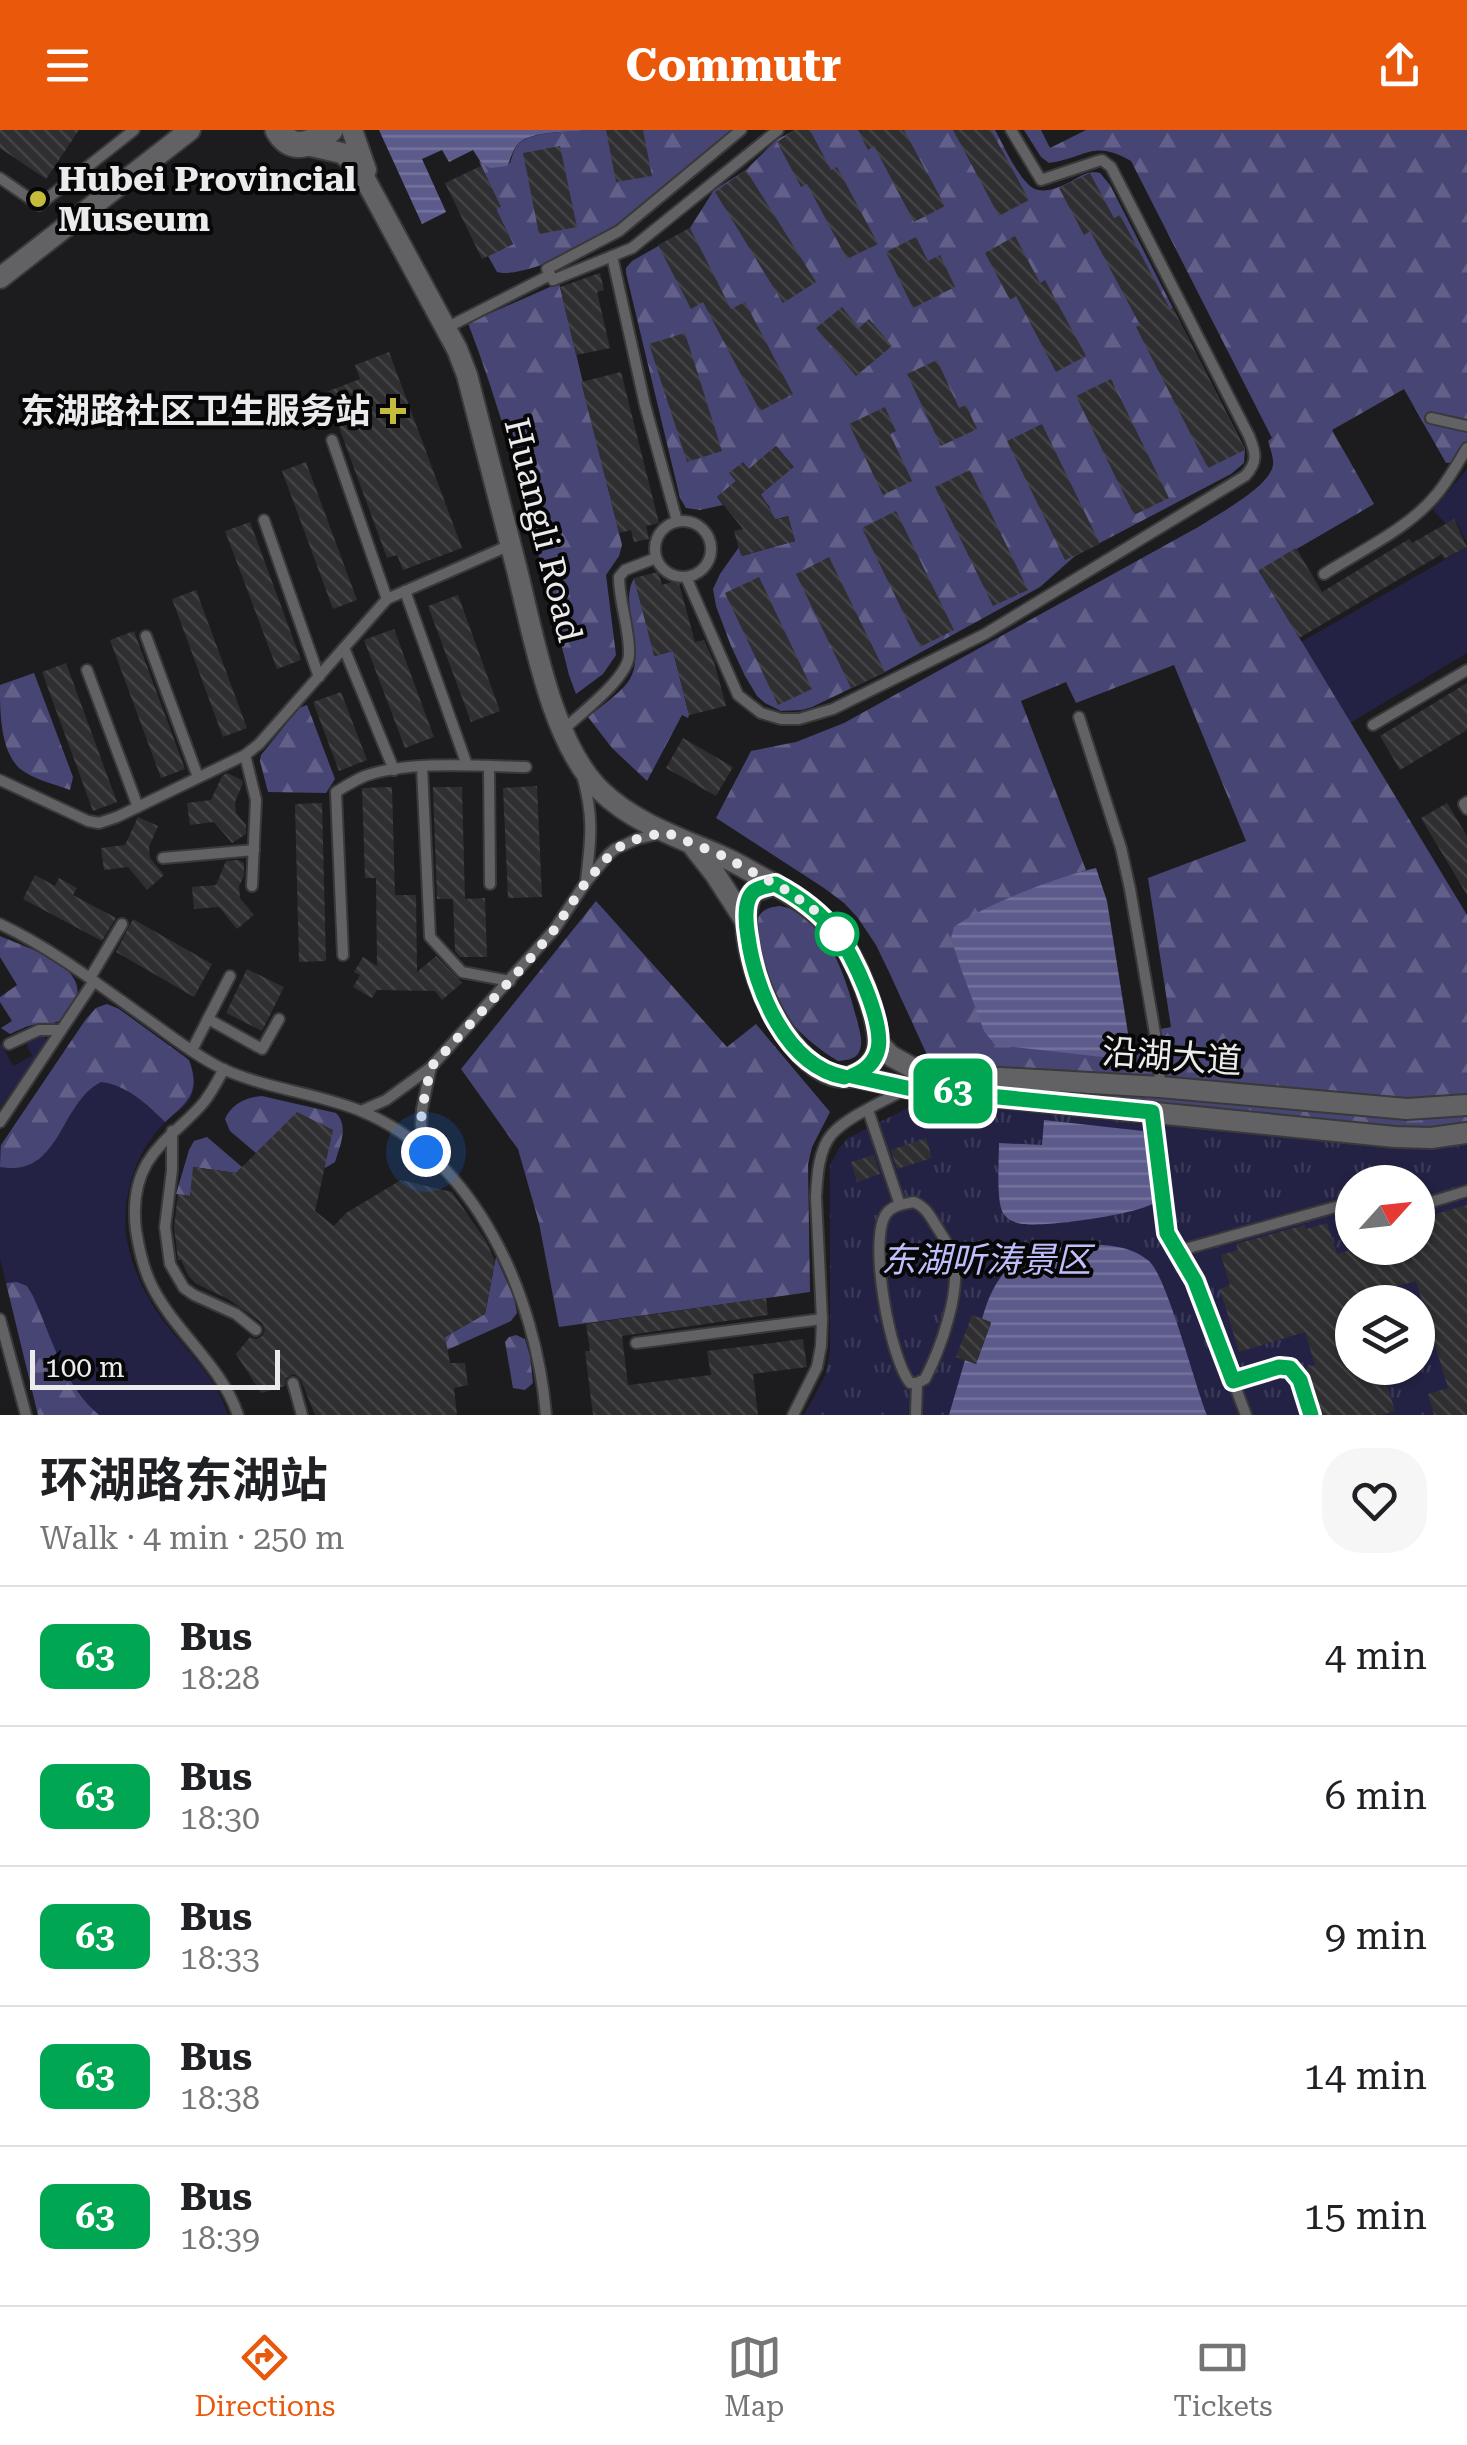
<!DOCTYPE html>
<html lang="en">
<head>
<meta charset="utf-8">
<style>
	:root { --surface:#fff; --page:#f6f6f6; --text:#202124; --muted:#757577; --line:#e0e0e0; --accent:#ea580c }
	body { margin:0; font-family:"Roboto Serif","Noto Sans SC",serif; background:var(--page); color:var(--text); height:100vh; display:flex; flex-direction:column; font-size:38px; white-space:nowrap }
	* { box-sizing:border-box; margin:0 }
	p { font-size:32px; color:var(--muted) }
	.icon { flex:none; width:55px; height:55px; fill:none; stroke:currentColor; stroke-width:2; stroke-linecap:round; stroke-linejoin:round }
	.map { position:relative; height:1285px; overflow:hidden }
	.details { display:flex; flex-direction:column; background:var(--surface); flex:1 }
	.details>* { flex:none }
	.badge { padding:0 20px; border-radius:15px; font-size:35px; line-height:65px }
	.needle { width:65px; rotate:63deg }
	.buttons { position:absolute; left:1335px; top:1035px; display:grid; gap:20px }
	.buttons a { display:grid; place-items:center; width:100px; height:100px; border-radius:50%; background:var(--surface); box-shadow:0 2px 8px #0004; font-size:50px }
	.scale { position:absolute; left:30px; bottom:25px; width:250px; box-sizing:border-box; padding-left:10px; border:5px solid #ebebed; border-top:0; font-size:28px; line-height:35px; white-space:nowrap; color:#ebebed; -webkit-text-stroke:8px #070707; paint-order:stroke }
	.you { position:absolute; width:50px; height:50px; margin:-25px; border:8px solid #fff; border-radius:50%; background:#1a73e8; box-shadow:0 0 0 15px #1a73e833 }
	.map>.badge { position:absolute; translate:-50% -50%; box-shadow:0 0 0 5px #fff }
	.round { display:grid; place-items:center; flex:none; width:105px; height:105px; border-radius:40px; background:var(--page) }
	.overview { display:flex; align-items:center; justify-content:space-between; height:170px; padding:0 40px }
	h1 { font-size:48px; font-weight:700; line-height:75px }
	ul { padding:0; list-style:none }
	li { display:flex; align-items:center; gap:30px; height:140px; padding:0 40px; border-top:2px solid var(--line) }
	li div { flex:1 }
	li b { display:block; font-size:38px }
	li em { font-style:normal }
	li .badge { min-width:110px; font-weight:700; text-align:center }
	header { display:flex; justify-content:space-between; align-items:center; height:130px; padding:0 40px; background:var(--accent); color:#fff; font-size:45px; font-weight:700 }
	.tabs { display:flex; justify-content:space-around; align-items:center; height:140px; border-top:2px solid var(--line); background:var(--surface); font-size:28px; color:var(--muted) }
	.tabs a { display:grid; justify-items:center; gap:5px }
	.tabs .on { color:var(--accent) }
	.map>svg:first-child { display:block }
	.grass { fill:#242244 }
	.forest { fill:url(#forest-firs); fill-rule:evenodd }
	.park { fill:url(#park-tufts); fill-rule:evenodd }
	.water { fill:url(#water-rules) }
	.building { fill:url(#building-back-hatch) }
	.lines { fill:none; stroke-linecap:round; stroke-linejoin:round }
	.service-casing { stroke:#39393a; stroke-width:14 }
	.minor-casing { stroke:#39393a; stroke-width:24 }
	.tertiary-casing { stroke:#39393a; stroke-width:29 }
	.service { stroke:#626265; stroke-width:10 }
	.minor { stroke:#626265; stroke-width:20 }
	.tertiary { stroke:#626265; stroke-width:25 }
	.line-casing { stroke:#fff; stroke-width:22 }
	.line { stroke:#00a651; stroke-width:15 }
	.walk { stroke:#ebebed; stroke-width:10; stroke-dasharray:0 18 }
	.poi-dot { fill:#c5bc3d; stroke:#070707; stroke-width:4 }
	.stop-dot { fill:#fff; stroke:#00a651; stroke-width:5 }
	.labels { text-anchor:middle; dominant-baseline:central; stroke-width:8; stroke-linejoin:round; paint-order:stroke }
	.poi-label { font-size:35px; font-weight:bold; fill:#ebebed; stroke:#070707; text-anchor:start }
	.street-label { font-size:35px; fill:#ebebed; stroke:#070707 }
	.park-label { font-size:35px; font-style:italic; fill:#c0bffd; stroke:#070707 }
</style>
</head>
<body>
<header><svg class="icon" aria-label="menu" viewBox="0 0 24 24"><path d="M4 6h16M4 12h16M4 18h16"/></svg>Commutr<svg class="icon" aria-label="share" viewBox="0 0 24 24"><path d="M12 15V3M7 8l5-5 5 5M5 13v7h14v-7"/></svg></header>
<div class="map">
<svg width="1467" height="1285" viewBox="0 0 1467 1285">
	<defs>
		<pattern id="forest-firs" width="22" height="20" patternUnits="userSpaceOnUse" patternTransform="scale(2.5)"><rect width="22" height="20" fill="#474574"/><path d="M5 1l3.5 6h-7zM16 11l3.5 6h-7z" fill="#626088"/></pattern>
		<pattern id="park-tufts" width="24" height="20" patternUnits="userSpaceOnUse" patternTransform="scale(2.5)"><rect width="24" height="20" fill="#242244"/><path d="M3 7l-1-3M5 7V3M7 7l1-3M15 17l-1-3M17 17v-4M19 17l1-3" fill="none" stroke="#393856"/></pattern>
		<pattern id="water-rules" width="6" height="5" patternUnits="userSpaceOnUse" patternTransform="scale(2.5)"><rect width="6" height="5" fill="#5d5b8c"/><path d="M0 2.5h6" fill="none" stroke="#74739c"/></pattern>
		<pattern id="building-back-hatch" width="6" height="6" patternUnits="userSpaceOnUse" patternTransform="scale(2.5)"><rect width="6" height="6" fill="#2f2f31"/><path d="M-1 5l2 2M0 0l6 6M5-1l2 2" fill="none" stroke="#434345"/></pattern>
	</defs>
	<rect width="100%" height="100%" fill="#1c1c1e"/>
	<g class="grass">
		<polygon points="1467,339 1467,413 1455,390 1446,394 1433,380"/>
		<polygon points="1467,417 1467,523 1350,593 1301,512"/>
		<path d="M107,874L119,879L185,926C194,936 197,957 190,969C186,977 174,983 168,990C143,1012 129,1045 126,1078C121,1122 145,1170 173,1203C195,1229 218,1252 228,1285H38L0,1128V1017L86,889L96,878Z"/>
		<polygon points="43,906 46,908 46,916 0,978 0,912 13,936 32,926 27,915 28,910"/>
	</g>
	<g class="forest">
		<path d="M586,0H733C693,33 654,68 612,99C590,115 523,149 497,142L488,126L513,114L496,79L500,76L479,31L482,34L510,33C512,27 513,22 516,17C528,0 566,3 586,0Z"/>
		<path d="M795,0H995C1003,14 1022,58 1038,60C1048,62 1061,57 1070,52C1081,46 1088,40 1100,43L1110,55L1245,319L1244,333L1231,344L1075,426L1040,457L885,542L812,577L802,580L781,581L765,573L757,566L745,546L731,516L716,476L713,459L720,444L739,417L742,426L795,411L788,386L774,390L769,376L760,365L793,336L776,316L749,339L730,343L736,351L717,367L723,375L700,380L686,378L680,368L626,143V138L632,131L690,98L714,60L746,40L776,10Z"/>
		<path d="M1024,0H1041L1050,18L1086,0H1467V331L1446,333L1404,259L1332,300L1374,374L1259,441L1467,785V1055L1352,1052L924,970L928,927L890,844L876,815L858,788L844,773L824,758L716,688L751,621L796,612L844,593L1200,396C1218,384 1270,357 1273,335C1274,328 1270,318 1268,311L1272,308L1131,31C1092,9 1087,28 1049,33L1041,27ZM1174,535L1246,711L1148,748L1171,897L1160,899L1163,917L1165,949H1155L1152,916L1132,919L1131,922L958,794L1012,768L1086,740L1021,571L1066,552L1076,573Z"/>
		<path d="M559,153L622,415L619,426L606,445L616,525L603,544L576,564L569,545C539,427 512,308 468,193Z"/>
		<path d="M634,448L655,526L673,521L689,585L688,588L682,585L647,651L612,618L588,587C636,549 641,550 631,487C629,472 627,462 634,448Z"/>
		<path d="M34,543L73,647L70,660C54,654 32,649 19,638C0,619 0,581 0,555Z"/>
		<polygon points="307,575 335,649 326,663 268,662 260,631 261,625 299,578"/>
		<polygon points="596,771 727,917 756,894 830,982 812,1017 808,1034 810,1162 559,1197 539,1093 518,1019 461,939"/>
		<path d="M780,776C827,784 847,850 857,890C859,899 864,913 859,922C855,930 846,930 838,931C821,921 802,906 789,890C774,872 747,808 759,786C764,778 772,777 780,776Z"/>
		<path d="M0,806C26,818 98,838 72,877C70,880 65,887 62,889C53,896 42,893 32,895C24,897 17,901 10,904L1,898L12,891L0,872V867L17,855L0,827Z"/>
		<path d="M107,874L119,879L189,930C201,962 188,972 165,992C147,974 127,955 101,952C59,973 61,1048 0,1037L1,1015L86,889L96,878Z"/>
		<path d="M262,966L336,983C349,996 340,1016 335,1032L325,1038L297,983L256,1023L230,1001L225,989C231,974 247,967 262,966Z"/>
		<polygon points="207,1007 242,1037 236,1043 194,1037 190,1066 176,1064 189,1020 194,1011"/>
		<polygon points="496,1127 514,1168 517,1183 511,1191 447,1220 445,1207 485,1184"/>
		<path d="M17,1152L27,1156L33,1166C51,1206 64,1256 99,1285H38L6,1153Z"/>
		<polygon points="516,1205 525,1209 530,1226 533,1253 525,1260 513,1258 505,1212 509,1207"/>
	</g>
	<path class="park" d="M953,969L1217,1001L1396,1015L1467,1011V1285H804L825,1246L830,1223V1035L840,1017L848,1008L924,970ZM1352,1052H1418V1118H1352ZM1352,1172H1418V1238H1352Z"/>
	<g class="water">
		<path d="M379,0H586C567,3 534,0 519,13C513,18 511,29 507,36L490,38L482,34L473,20L449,32L442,20L422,29L446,82L422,94Z"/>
		<path d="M1096,738L1107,771L1131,922L1129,926L1120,929L995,915L984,901L960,836L951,808L954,797C986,774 1057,747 1096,738Z"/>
		<path d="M1044,990L1143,1001L1154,1073C1135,1085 1046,1097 1023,1094C1015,1093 1008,1090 1003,1083C996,1070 999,1029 999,1013L1042,1015Z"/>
		<path d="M1083,1114C1106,1115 1130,1115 1149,1131C1167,1147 1195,1255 1207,1285H949L965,1230L976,1234L991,1193L982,1189C999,1128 1026,1122 1083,1114Z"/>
	</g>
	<g class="building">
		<polygon points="0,0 79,0 46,49 0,18"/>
		<polygon points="606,0 643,0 652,46 616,52"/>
		<polygon points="795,0 810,0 831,40 837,37 878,114 847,129 807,54 801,57 777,12"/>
		<polygon points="858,0 904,0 945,76 914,92 874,16 868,20"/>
		<polygon points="953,0 991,0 1029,70 999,86"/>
		<polygon points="560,16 577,97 539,104 523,23"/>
		<polygon points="481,36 501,77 496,79 513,114 482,129 445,53"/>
		<polygon points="746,40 816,152 783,173 715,62"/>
		<polygon points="1090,43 1114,88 1120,85 1170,179 1173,178 1243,316 1245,320 1208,338 1136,197 1140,195 1090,101 1084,105 1059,58"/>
		<polygon points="690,98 731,179 745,172 793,264 760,281 703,172 691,179 658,115"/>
		<polygon points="1015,106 1040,153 1045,150 1086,226 1056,242 1016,166 1010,170 985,123"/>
		<polygon points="916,107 928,131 940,125 955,157 913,178 886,122"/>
		<polygon points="600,143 604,160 597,162 610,218 576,225 560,157"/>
		<polygon points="842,177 859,198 869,189 892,216 856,246 816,198"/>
		<polygon points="685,203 722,321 687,332 649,214"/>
		<polygon points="389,222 462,418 403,440 397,425 387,428 326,262 360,249 355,235"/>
		<polygon points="937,230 959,278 966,275 977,299 941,316 907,244"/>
		<polygon points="621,242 659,393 646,396 649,409 634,412 631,400 619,403 581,252"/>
		<polygon points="1111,249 1169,368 1134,385 1076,266"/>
		<polygon points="885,277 896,301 890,304 912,351 883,365 849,294"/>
		<polygon points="1042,294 1100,414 1065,430 1007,311"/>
		<polygon points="776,316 794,337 761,364 776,390 788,386 795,411 741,426 734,401 743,399 717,367 736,351 729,343 743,332 749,339"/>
		<polygon points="306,332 357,470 333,479 282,341"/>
		<polygon points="970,340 1028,460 993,476 935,357"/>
		<polygon points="896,381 954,500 920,517 862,398"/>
		<polygon points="1454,389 1467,417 1444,429 1442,424 1299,508 1259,440 1296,418 1322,462 1409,409 1412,413"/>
		<polygon points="250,392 301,530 277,539 225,401"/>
		<polygon points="829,427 885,542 851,558 796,444"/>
		<polygon points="658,442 662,455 678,450 695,512 704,510 714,532 726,576 689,585 673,521 654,526 634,448"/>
		<polygon points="759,447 812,559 778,575 725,463"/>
		<polygon points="196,460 247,598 223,607 172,469"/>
		<polygon points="458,465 500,581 471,592 428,476"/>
		<polygon points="394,499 434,607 405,618 364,510"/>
		<polygon points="134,501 185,639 161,648 110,510"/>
		<polygon points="66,533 117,672 93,681 42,542"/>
		<polygon points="1467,553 1467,600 1400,640 1380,606"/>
		<polygon points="341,562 367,630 339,641 313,572"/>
		<polygon points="683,608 733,637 716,666 666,638"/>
		<polygon points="227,643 242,650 243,653 235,672 236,683 246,695 246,704 232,713 214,692 190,695 187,673 211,670 222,646"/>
		<polygon points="537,656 542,767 508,768 503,658"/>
		<polygon points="392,657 395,765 416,765 417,842 436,826 462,853 442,870 435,861 377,860 372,868 353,857 360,845 354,842 363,827 377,836 376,748 365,748 362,658"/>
		<polygon points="433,657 462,657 465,769 485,768 487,827 460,827 455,821 453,769 437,769"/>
		<polygon points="322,673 326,831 299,832 295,674"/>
		<polygon points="1447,673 1467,706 1467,765 1421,688"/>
		<polygon points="138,687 158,696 149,717 150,728 164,745 147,760 128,737 104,740 101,718 125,715"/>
		<polygon points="238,730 244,733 244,746 239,756 240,768 254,785 237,799 219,777 194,779 192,757 216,755 226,731"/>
		<polygon points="35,745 55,756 59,748 77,758 73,765 116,788 102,811 23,769"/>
		<polygon points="133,789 212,834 194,867 116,822"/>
		<polygon points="247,839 284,857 262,901 226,883"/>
		<polygon points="297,982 333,1000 315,1081 334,1096 346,1083 401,1050 452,1062 486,1111 495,1131 485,1184 445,1207 450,1233 465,1233 468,1255 454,1258 457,1285 315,1285 301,1250 294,1244 286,1248 285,1256 261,1263 236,1224 250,1207 256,1209 262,1206 265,1200 262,1193 228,1169 195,1153 188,1145 181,1130 178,1130 174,1097 178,1064 190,1066 193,1037 236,1043"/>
		<polygon points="926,1008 932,1028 897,1039 891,1020"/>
		<polygon points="874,1025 880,1044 857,1052 851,1032"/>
		<polygon points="1467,1075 1467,1285 1434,1285 1428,1264 1448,1258 1416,1151 1359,1167 1360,1172 1352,1172 1352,1188 1348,1190 1352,1204 1352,1238 1382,1238 1395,1281 1381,1285 1320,1285 1306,1238 1315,1235 1305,1202 1239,1222 1220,1159 1230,1155 1221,1125 1238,1120 1236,1114 1304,1095 1306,1099 1327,1093 1337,1124 1357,1118 1418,1118 1418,1089"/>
		<polygon points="766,1168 768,1185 622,1206 628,1255 711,1245 707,1221 803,1209 807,1237 753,1244 758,1285 593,1285 585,1221 590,1221 586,1194"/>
		<polygon points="972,1185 991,1192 976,1234 956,1227"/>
	</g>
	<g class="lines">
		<defs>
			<g id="service">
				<polyline points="741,0 619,101 547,139 553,150 632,118 778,0"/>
				<polyline points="0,48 39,75 134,0"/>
				<polyline points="612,126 645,275 677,391"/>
				<polyline points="446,198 550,145"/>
				<polyline points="1431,288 1467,296"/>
				<polyline points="332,310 387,469"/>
				<polyline points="264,390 319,547"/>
				<circle cx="683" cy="419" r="28"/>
				<path d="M1324,444C1360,421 1409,398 1436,365C1448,351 1457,334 1467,318"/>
				<path d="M686,447L738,565L761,583L781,589H799L833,579L985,504L1245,346C1258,332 1256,323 1249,306L1111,37L1102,30L1098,31L1041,50L1011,0"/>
				<polyline points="405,461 467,635"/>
				<polyline points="146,506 198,647"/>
				<polyline points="344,518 394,640"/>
				<polyline points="87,540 138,677"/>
				<polyline points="1079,587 1121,718 1130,759 1158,921 1160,956"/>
				<polyline points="1373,595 1467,540"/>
				<path d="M563,600C580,584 628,548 629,525C630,499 619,473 619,447L625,440L656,428"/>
				<polyline points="245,625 256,670 252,756"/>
				<polyline points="489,636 490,754"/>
				<polyline points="422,638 430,807 462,842 510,851"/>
				<path d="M582,645C594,687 591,708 586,751"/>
				<polyline points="0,650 88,691 99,693 117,687 245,625 259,614 387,469 510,415"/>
				<polyline points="1467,672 1464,674 1467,679"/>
				<polyline points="163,728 254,720"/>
				<path d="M0,794C53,819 99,855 147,889C171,906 196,926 223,939C267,959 317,963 361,981C478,1030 536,1167 546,1285"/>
				<path d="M343,825L336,662C346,656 355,650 365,646C410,630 478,636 526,637"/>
				<polyline points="90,848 122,794"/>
				<polyline points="208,889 262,919 279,889"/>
				<polyline points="9,914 39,900 61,900"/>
				<polyline points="192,920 230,846"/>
				<path d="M224,939C218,950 212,962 204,972C186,994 162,1008 147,1033C135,1054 133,1076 136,1100C139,1120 144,1141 153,1158C177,1204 221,1235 238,1285"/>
				<polyline points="868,980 900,1075"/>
				<polyline points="361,981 386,970 430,938"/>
				<polyline points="1152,983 1167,1103 1195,1151 1246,1285"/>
				<polyline points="0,992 94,851"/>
				<polyline points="172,1001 172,1040 165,1097 170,1134 184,1158 194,1165 236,1184 256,1200"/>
				<polyline points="426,1022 421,994 422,979 431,937 554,800 586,752 609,724 615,719 637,709 658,704"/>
				<path d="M914,1072C925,1077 929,1084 935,1094C942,1105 950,1116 953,1128C962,1160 940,1220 925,1249L917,1253H910C890,1228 868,1111 886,1084C892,1075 905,1074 914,1072Z"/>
				<polyline points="1418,1076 1467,1061"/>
				<polyline points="1178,1121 1339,1076 1352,1078"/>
				<polyline points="0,1189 26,1285"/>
				<polyline points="636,1213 822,1189"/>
				<polyline points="1233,1251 1279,1237 1289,1238 1301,1249 1311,1285"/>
				<polyline points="293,1253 302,1285"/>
				<path d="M793,1285L817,1237L821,1216L822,1189L816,1067C817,1048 818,1020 832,1004C847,987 882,972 902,961"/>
				<polyline points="916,1285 917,1253"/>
			</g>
			<g id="minor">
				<polyline points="352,0 366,40"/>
				<path d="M302,14L342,23L359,38L457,219L467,245C483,309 500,372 516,436C533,503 551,613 601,661C634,693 680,708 721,726C735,732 748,740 761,747C826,781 853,812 873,882C878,903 884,923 866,938C809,989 721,815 753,762L775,754"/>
				<polyline points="0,148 190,0"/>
				<polyline points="693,716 715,744 746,792"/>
				<polyline points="879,914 891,926 911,937 949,945 1160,957 1407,979 1467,975"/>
				<polyline points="852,946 907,958 1395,1007 1431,1008 1467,1003"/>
			</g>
			<path id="tertiary" d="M278,0C292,24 312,14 330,0"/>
		</defs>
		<use href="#service" class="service-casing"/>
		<use href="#minor" class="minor-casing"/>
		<use href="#tertiary" class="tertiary-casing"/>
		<use href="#service" class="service"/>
		<use href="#minor" class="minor"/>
		<use href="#tertiary" class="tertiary"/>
	</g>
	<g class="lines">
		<defs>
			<path id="line" d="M844,947C786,936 755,859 748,807C746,795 743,772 753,762C758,757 768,756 775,754C798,766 820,782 836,803C853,823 884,893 878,919C875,932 865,941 852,946L907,958L1152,982L1167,1103L1195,1151L1233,1251L1279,1237L1290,1238L1300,1250L1311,1285"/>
		</defs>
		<use href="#line" class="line-casing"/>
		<use href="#line" class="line"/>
		<polyline class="walk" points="426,1022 421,994 422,979 431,937 529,830 554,800 586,752 615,719 637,709 665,702 723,726 784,759 812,778 838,805 837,804"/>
	</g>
	<g class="poi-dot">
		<circle cx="38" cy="69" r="10"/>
		<path d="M388 266h10v10h10v10h-10v10h-10v-10h-10v-10h10z"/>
	</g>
	<circle class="stop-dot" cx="837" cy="804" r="20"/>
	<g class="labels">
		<g class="poi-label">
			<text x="58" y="49">Hubei Provincial<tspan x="58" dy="40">Museum</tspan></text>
			<text x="370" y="281" text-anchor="end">东湖路社区卫生服务站</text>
		</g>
		<g class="street-label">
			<text transform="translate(543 400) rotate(76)">Huangli Road</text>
			<text transform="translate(1172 927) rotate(4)">沿湖大道</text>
		</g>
		<g class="park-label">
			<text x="986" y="1130">东湖听涛景区</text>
		</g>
	</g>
</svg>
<div class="buttons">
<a><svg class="needle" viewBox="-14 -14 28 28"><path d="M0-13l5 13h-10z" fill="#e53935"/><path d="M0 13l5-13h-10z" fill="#757577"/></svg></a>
<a><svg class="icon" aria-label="layers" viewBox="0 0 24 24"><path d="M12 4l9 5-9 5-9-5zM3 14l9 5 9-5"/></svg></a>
</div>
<div class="scale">100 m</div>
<div class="you" style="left:426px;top:1022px"></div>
<b class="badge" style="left:953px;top:961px;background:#00a651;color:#fff">63</b>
</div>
<section class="details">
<div class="overview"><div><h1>环湖路东湖站</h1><p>Walk · 4 min · 250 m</p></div><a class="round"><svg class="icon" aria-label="heart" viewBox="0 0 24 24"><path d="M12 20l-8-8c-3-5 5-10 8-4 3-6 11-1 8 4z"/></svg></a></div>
<ul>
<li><span class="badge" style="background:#00a651;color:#fff">63</span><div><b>Bus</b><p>18:28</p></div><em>4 min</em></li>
<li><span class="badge" style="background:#00a651;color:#fff">63</span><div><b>Bus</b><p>18:30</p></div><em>6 min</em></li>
<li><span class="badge" style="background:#00a651;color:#fff">63</span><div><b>Bus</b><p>18:33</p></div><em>9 min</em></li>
<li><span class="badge" style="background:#00a651;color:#fff">63</span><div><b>Bus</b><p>18:38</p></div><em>14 min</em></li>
<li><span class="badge" style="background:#00a651;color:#fff">63</span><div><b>Bus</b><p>18:39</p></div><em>15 min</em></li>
</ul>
</section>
<nav class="tabs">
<a class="on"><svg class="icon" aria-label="directions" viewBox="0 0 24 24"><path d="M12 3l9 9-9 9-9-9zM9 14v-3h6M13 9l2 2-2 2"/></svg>Directions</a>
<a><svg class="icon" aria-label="map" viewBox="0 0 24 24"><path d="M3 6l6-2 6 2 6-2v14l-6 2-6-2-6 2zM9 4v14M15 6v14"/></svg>Map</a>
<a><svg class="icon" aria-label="tickets" viewBox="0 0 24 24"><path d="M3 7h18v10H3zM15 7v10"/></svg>Tickets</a>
</nav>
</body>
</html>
